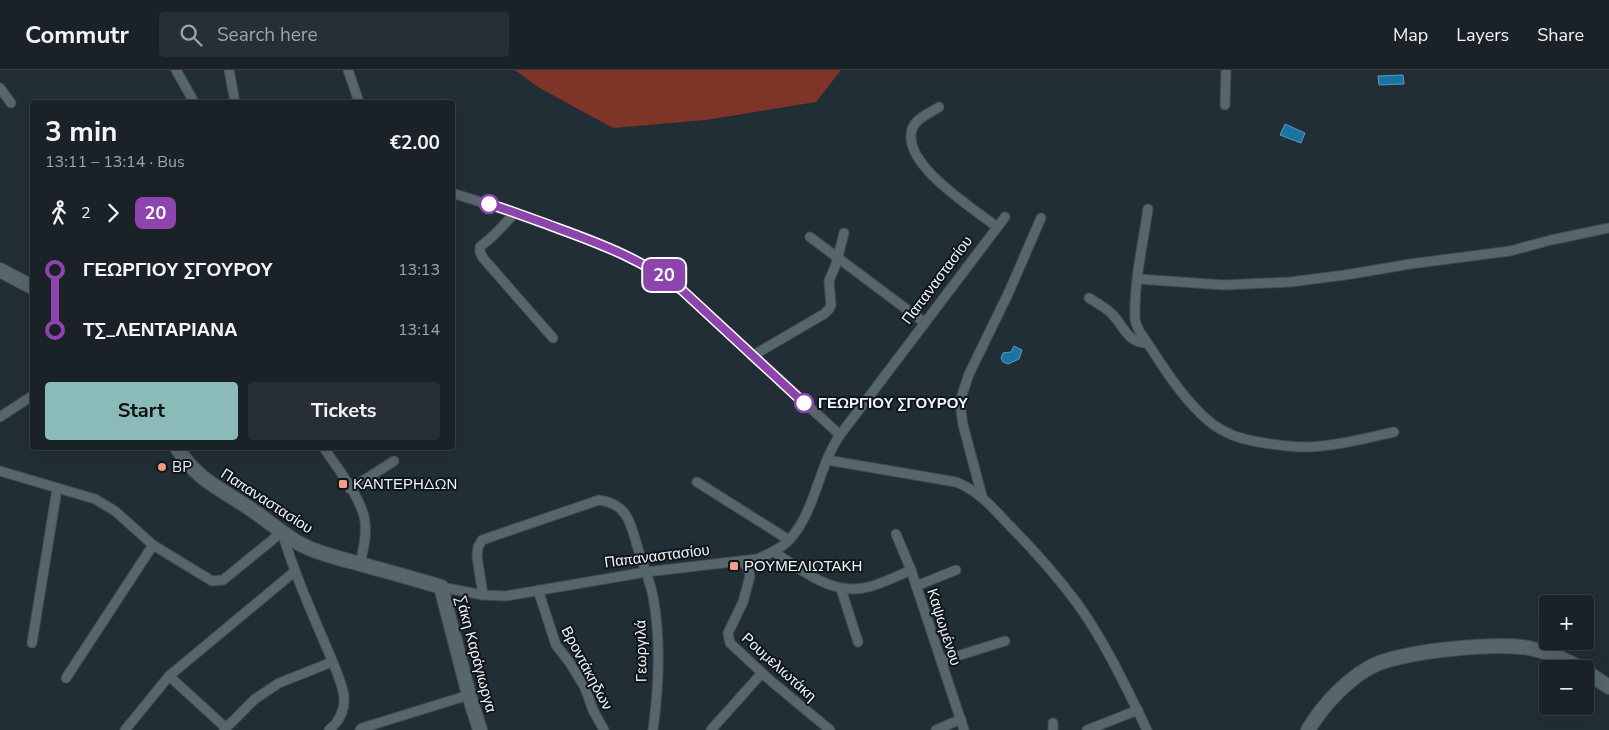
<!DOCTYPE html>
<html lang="en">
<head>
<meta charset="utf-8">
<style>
	:root { --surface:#1a2228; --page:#272f34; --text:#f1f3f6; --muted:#9fa4a8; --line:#383f45; --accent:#8bbbb9 }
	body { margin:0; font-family:"Nunito Sans",sans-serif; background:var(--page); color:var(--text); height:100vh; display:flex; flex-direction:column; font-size:19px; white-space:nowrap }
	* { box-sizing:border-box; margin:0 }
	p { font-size:16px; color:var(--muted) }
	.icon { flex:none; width:28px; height:28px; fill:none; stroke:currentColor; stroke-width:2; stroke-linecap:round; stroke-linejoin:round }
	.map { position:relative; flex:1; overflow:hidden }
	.sheet { position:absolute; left:30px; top:30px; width:425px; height:350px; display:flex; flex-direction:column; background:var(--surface); border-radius:5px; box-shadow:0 5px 20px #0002,0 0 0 1px var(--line) }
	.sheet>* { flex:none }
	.badge { padding:0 10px; border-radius:8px; font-size:18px; line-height:32px }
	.tools { position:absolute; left:1539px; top:525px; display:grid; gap:10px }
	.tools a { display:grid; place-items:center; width:55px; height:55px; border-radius:5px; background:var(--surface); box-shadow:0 5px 20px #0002,0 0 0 1px var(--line); font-size:25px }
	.map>.badge { position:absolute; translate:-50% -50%; box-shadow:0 0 0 2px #fff }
	.legs { display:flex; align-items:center; gap:8px; height:55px; padding:0 15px; font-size:16px }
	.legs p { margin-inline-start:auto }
	.head { display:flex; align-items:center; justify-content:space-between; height:85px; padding:0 15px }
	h1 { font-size:28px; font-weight:700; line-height:38px }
	.action { display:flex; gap:10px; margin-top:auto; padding:10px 15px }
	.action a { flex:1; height:58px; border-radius:5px; background:var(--accent); color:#111; font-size:20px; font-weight:700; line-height:58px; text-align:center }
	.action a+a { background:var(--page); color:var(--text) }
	ul { padding:0 15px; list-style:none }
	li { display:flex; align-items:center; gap:18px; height:60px; font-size:19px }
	li i { display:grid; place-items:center; width:8px; height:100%; margin:0 6px; background:currentColor }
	li i::after { content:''; width:12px; height:12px; margin:-6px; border:4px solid; border-radius:50%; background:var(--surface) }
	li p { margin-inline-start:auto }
	li:first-child i { background:linear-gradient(#0000 50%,currentColor 0) }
	li:last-child i { background:linear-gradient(currentColor 50%,#0000 0) }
	header { display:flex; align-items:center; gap:30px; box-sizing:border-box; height:70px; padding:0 25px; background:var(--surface); border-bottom:1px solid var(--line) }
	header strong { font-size:24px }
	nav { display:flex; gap:28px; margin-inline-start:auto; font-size:18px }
	.search { width:350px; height:45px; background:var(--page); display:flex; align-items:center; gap:12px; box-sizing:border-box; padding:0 18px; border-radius:5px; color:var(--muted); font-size:19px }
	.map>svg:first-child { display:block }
	.green { fill:#7e3527 }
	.water { fill:#1974a1; stroke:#599bbc }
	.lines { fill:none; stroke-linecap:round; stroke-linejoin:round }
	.street-casing { stroke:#414c52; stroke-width:11 }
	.secondary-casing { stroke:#414c52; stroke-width:16 }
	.street { stroke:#57656d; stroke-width:9 }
	.secondary { stroke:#57656d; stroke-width:14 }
	.line-1-casing { stroke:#fff; stroke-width:11 }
	.line-1 { stroke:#8e44ad; stroke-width:8 }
	.stop-1-dot { fill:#fff; stroke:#8e44ad; stroke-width:2.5 }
	.poi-dot { fill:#f49d8b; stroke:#101519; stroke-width:2 }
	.labels { text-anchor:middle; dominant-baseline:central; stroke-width:4; stroke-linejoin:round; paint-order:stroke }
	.street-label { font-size:15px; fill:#eef5fa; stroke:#101519 }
	.stop-label { font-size:15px; font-weight:bold; fill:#eef5fa; stroke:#101519; text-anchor:start }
	.poi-label { font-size:15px; fill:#eef5fa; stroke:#101519; text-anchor:start }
</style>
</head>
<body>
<header>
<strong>Commutr</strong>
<div class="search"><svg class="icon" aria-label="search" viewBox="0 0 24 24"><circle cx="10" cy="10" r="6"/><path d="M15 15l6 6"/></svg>Search here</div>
<nav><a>Map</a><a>Layers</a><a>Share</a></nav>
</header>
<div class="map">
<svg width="1609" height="660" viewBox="0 0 1609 660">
	<rect width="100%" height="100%" fill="#222e36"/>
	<polygon class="green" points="515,0 841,0 816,32 706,50 613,58 538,17"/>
	<g class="water">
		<polygon points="1403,5 1404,14 1379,15 1378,6"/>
		<polygon points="1285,54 1305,63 1301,73 1280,65"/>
		<polygon points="1014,276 1022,280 1019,289 1008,294 1003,292 1001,288 1003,283 1011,282"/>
	</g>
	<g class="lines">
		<defs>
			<g id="street">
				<polyline points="176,0 194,32"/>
				<polyline points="229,0 235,32"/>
				<polyline points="348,0 359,32"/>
				<polyline points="0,18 11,33"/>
				<polyline points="1225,35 1226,0"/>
				<path d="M939,37C930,43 916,48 912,59C901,94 973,138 997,157"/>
				<path d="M452,123C488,134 523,146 557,158C602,174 646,191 683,221L840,365"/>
				<path d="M1148,139C1143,173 1134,212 1135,247C1135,253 1137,257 1140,262C1159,290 1177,321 1201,344C1208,351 1217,358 1226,362C1243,372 1288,377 1308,377C1337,376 1366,368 1394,362"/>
				<polyline points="515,143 494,165 480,177 480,182 483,188 553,268"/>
				<polyline points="810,167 925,253"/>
				<polyline points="1138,209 1224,215 1290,212 1345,205 1410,194 1510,181 1551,170 1609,158"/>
				<path d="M1089,228C1097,233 1106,238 1112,244C1124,256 1127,273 1147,273"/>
				<polyline points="752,286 824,244 829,239 831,235 829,211 836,194 844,163"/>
				<polyline points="0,347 32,326"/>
				<path d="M324,378C336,396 363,430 365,452C367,466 363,480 360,494"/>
				<path d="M827,390L956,412C979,421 993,438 1009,455C1033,479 1056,505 1077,533C1105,572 1126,617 1147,660"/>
				<path d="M0,401L95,429L115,441L153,475L212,511L223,510L282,462C293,499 308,534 323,569C329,584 343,612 344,627C345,641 340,651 329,660"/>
				<polyline points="697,412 789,470"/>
				<polyline points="350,419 394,391"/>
				<polyline points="982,426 963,355 961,341 962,325 969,304 1008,224 1041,148"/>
				<polyline points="896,464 911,500 964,660"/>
				<path d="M774,482C803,501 834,528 872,516C885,512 898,506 911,500"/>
				<polyline points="743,491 749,501 750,506 743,532 728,563 730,573 771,611 830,660"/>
				<polyline points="916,516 956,500"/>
				<path d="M441,517L483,525L506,526L646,502L757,489C768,484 781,479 790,469C816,440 818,397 840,365L1005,147"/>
				<polyline points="841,519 858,572"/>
				<polyline points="538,520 556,575 570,593 585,618 593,640 604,660"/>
				<path d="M483,525L477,487L478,477L482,470L599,430C630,434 631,457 639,482C644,497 650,512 653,526C661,570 659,616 653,660"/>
				<polyline points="32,573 57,419"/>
				<polyline points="941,591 1005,571"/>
				<polyline points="169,606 226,658"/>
				<polyline points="66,608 153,475"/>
				<polyline points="1053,653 1053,660"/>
				<polyline points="125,660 169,606 294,502"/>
				<polyline points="224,660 255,629 279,613 332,592"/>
				<polyline points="360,660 362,658 469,625"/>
				<polyline points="711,660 762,603"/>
				<polyline points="936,660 961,649"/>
				<polyline points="1087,660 1138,640"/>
			</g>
			<g id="secondary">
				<polyline points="0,200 32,217"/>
				<path d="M177,378C198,410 216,416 246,436C265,448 282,464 302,475C322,485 343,489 364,495C389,502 415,509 441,517L469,625L480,660"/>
				<polyline points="1585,601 1609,617"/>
				<path d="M1308,660C1323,635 1351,604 1379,593C1412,581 1494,572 1529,578C1548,582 1565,589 1582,599"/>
			</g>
		</defs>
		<use href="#street" class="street-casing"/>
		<use href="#secondary" class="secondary-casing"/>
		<use href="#street" class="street"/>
		<use href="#secondary" class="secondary"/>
	</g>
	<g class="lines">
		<defs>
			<path id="line-1" d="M489,134C512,141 535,150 557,158C601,174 646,191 683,221L804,333"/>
		</defs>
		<use href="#line-1" class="line-1-casing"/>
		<use href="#line-1" class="line-1"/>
	</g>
	<g class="stop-1-dot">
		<circle cx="489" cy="134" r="9"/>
		<circle cx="804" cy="333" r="9"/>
	</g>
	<g class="poi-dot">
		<circle cx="162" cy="397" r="5"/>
		<rect x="338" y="409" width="10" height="10" rx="2.5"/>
		<rect x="729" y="491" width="10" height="10" rx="2.5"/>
	</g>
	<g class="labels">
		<g class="street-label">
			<text transform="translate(937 210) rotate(-53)">Παπαναστασίου</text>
			<text transform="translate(267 431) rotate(33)">Παπαναστασίου</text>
			<text transform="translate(657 486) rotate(-7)">Παπαναστασίου</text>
			<text transform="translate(944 557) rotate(72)">Καψωμένου</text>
			<text transform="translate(641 581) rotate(-91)">Γεωργιλά</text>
			<text transform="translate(476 584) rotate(75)">Σάκη Καράγιωργα</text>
			<text transform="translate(779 597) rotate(42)">Ρουμελιωτάκη</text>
			<text transform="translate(587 598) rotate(62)">Βροντάκηδων</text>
		</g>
		<g class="stop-label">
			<text x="818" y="333">ΓΕΩΡΓΙΟΥ ΣΓΟΥΡΟΥ</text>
		</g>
		<g class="poi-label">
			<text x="172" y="397">BP</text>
			<text x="353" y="414">ΚΑΝΤΕΡΗΔΩΝ</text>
			<text x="744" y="496">ΡΟΥΜΕΛΙΩΤΑΚΗ</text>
		</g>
	</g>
</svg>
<div class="tools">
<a>+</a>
<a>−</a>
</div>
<b class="badge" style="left:664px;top:205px;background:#8e44ad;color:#fff">20</b>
<section class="sheet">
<div class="head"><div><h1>3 min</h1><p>13:11 – 13:14 · Bus</p></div><b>€2.00</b></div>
<div class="legs"><svg class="icon" aria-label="walk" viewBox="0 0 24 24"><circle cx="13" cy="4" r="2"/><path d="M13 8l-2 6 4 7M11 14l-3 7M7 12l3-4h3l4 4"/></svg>2<svg class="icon" aria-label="forward" viewBox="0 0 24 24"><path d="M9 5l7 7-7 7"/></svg><b class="badge" style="background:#8e44ad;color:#fff">20</b></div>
<ul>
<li><i style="color:#8e44ad"></i><b>ΓΕΩΡΓΙΟΥ ΣΓΟΥΡΟΥ</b><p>13:13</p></li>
<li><i style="color:#8e44ad"></i><b>ΤΣ_ΛΕΝΤΑΡΙΑΝΑ</b><p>13:14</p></li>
</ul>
<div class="action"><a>Start</a><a>Tickets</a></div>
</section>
</div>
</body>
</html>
